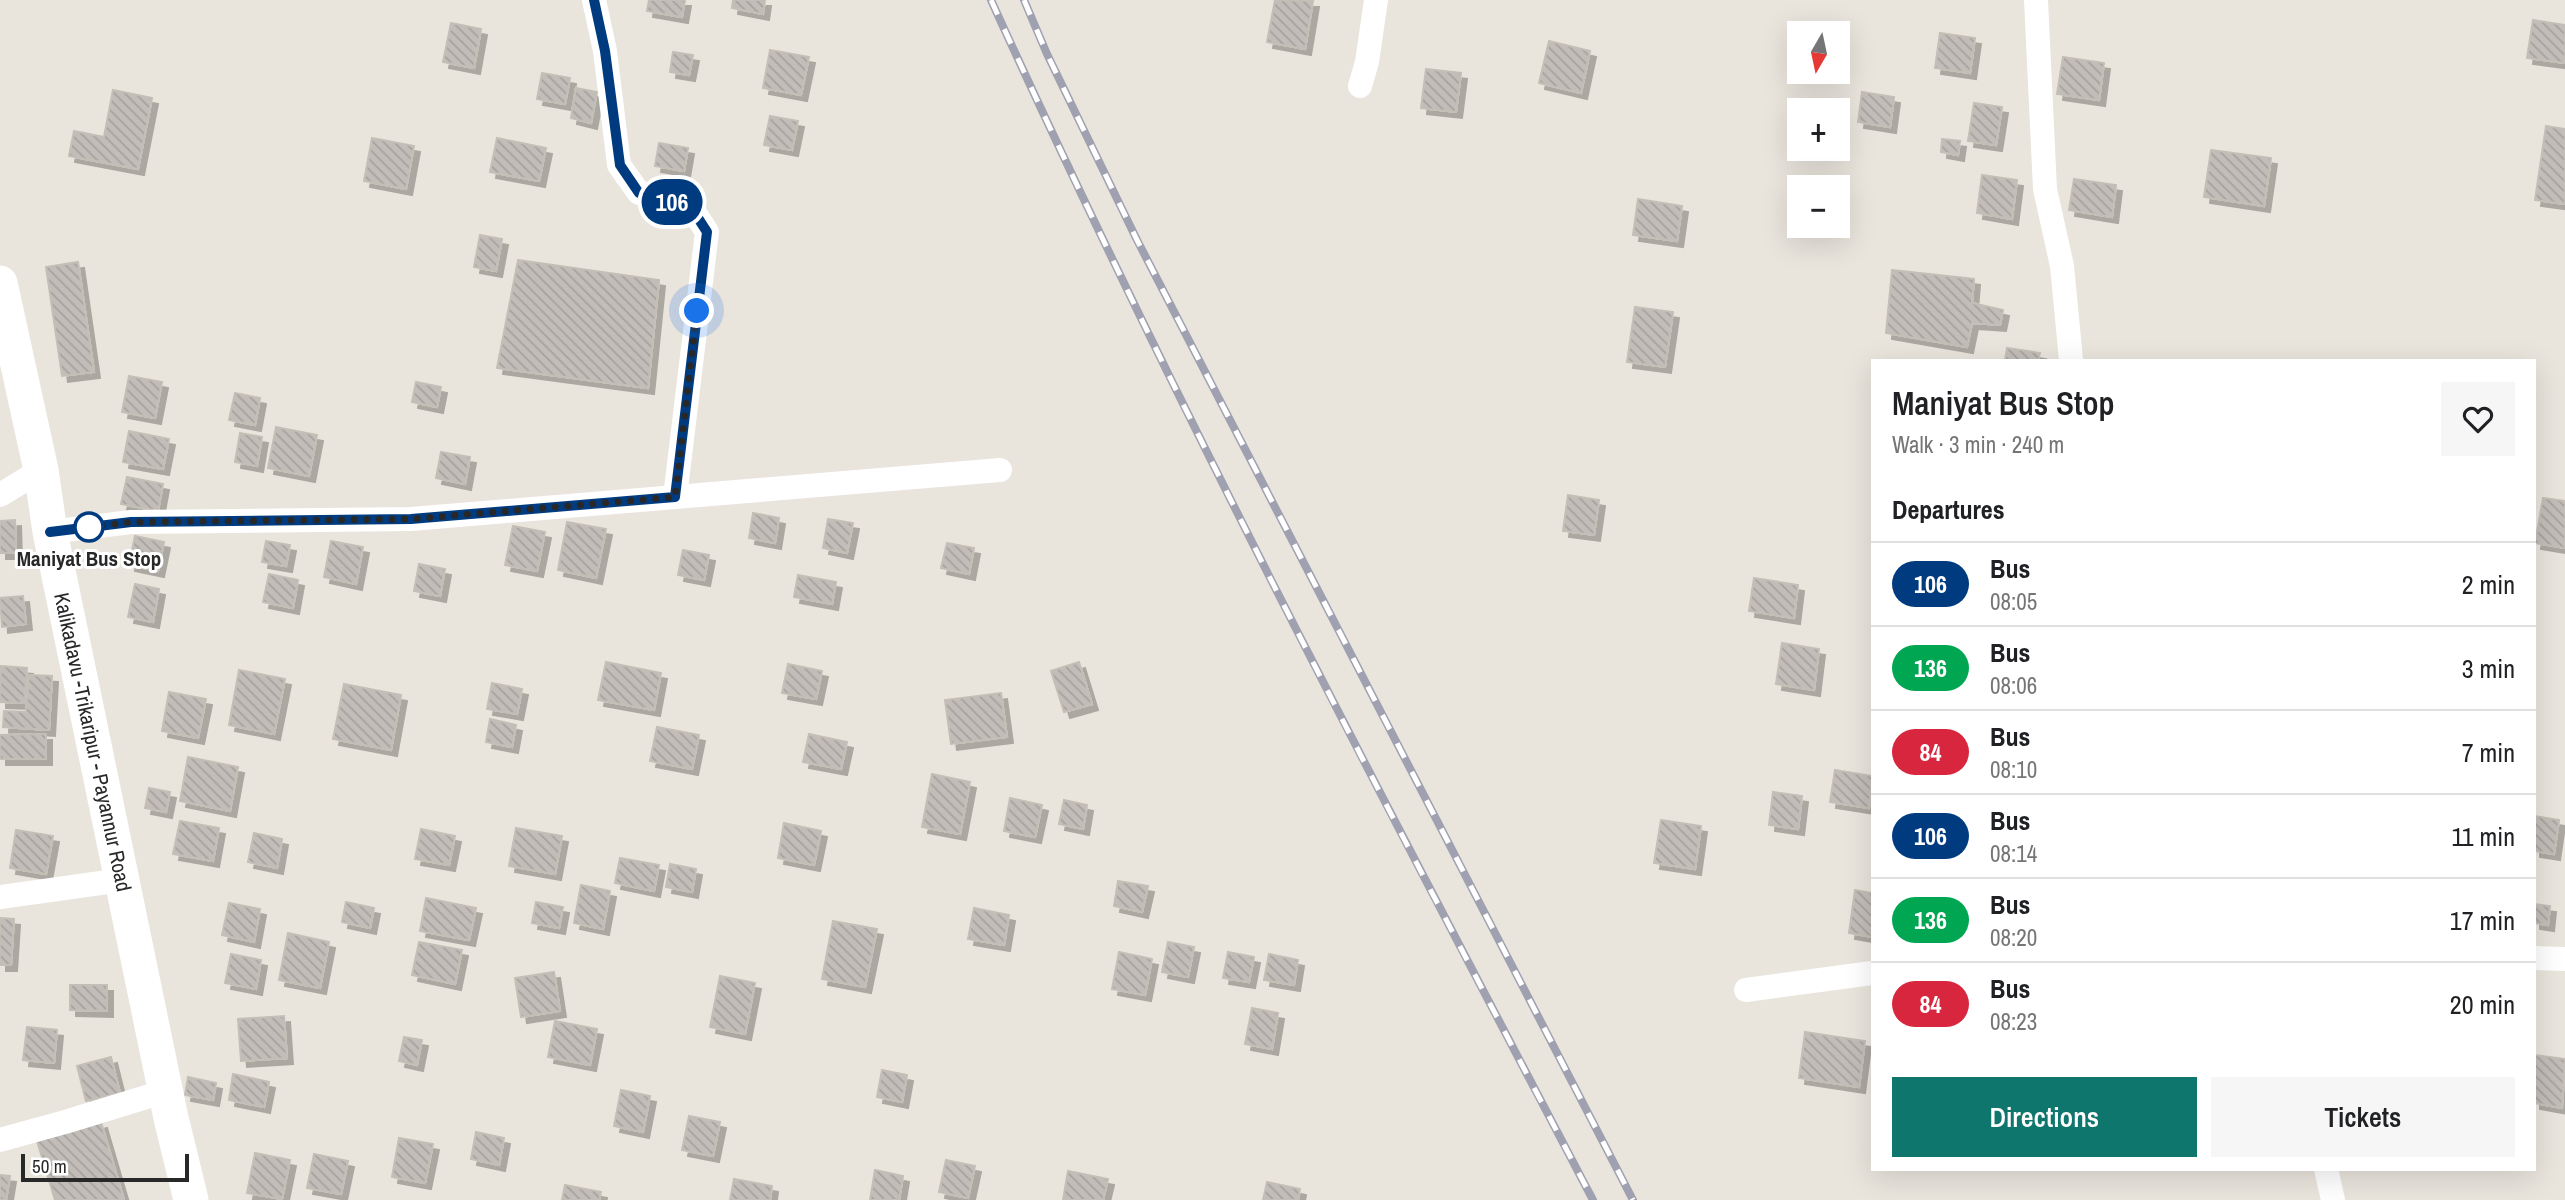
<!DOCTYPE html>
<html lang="en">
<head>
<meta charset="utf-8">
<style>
	:root { --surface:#fff; --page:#f6f6f6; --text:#202124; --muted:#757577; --line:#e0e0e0; --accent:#0f766e }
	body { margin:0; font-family:"Archivo Narrow",sans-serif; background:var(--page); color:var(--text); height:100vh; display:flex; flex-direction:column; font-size:26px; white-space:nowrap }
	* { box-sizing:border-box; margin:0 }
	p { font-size:23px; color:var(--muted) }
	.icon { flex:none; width:38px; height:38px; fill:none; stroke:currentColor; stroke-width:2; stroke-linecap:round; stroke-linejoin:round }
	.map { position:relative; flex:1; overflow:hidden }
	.panel { position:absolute; left:1871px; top:359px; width:665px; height:812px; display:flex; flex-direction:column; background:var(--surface); border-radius:0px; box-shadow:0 7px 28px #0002 }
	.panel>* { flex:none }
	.badge { padding:0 14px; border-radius:23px; font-size:24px; line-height:46px }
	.needle { width:46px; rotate:189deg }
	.fabs { position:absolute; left:1787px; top:21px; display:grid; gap:14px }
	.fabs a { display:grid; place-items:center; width:63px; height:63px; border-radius:0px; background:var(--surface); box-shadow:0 7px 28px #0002; font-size:35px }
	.scale { position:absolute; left:21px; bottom:18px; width:168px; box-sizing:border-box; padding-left:7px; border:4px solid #282828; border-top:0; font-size:19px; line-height:24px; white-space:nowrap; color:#282828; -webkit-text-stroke:5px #fff; paint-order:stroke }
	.you { position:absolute; width:35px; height:35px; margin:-18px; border:5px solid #fff; border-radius:50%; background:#1a73e8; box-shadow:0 0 0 10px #1a73e833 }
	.map>.badge { position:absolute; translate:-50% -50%; box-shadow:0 0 0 4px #fff }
	h2 { padding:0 21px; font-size:26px; line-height:63px }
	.round { display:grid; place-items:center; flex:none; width:74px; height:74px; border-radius:0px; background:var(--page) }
	.head { display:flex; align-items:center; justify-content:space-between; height:119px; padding:0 21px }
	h1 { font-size:33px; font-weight:600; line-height:52px }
	.cta { display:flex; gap:14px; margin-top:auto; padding:14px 21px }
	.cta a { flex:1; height:80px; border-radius:0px; background:var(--accent); color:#fff; font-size:28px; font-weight:600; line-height:80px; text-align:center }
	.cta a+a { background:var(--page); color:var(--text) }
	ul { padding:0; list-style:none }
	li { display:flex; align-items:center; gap:21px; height:84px; padding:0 21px; border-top:2px solid var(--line) }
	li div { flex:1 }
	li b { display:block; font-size:26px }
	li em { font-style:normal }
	li .badge { min-width:77px; font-weight:700; text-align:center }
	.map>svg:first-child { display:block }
	.building { fill:url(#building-back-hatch); stroke:#c4bfb6; stroke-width:2; filter:url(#shadow) }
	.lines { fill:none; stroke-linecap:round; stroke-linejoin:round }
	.street { stroke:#fff; stroke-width:24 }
	.secondary { stroke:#fff; stroke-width:35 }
	.rail-casing { stroke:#9fa1b1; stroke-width:8 }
	.rail { stroke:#fff; stroke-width:5; stroke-dasharray:16; stroke-linecap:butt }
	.line-casing { stroke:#fff; stroke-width:16 }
	.line { stroke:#003b80; stroke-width:10 }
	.walk { stroke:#282828; stroke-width:7; stroke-dasharray:0 12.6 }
	.stop-dot { fill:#fff; stroke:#003b80; stroke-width:3.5 }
	.labels { text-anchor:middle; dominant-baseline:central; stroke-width:6; stroke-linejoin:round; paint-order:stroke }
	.stop-label { font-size:21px; font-weight:bold; fill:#282828; stroke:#fff }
	.street-label { font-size:21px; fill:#282828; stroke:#fff }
</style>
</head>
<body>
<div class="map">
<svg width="2565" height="1200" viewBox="0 0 2565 1200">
	<defs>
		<pattern id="building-back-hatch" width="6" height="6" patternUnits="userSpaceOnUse" patternTransform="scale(1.75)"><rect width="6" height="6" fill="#c2bdb8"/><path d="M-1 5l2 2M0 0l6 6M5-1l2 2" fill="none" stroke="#a7a29e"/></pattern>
		<filter id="shadow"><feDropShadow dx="6" dy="6" stdDeviation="0" flood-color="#0004"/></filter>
	</defs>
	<rect width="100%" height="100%" fill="#e9e4dc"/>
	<g class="building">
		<polygon points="649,0 685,0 682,17 647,11"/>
		<polygon points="733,0 765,0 763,14 732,8"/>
		<polygon points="1275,0 1313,1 1305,49 1267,42"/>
		<polygon points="2533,20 2565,25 2565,63 2527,58"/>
		<polygon points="451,23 481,29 474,68 443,62"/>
		<polygon points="1940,33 1975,38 1970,73 1935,68"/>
		<polygon points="1549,41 1590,51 1581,93 1539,83"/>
		<polygon points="770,50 809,57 801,95 763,88"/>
		<polygon points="673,52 693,55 689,75 670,72"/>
		<polygon points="2063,57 2104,63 2099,100 2057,94"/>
		<polygon points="1426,69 1461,73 1456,112 1421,108"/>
		<polygon points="542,73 570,78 565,104 537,99"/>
		<polygon points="576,88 597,92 591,123 571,118"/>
		<polygon points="113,90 152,98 138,169 69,156 74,131 104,137"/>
		<polygon points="1862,92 1894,97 1890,127 1858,122"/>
		<polygon points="1974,103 2002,107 1996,145 1968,141"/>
		<polygon points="770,116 798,121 792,150 764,145"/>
		<polygon points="2546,126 2565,129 2565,204 2535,200"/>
		<polygon points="372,138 414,146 406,189 364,181"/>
		<polygon points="497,138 546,148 539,181 490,172"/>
		<polygon points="1942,139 1960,141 1958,155 1941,152"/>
		<polygon points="659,143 688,148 684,171 655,166"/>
		<polygon points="2211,150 2271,158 2264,206 2204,197"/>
		<polygon points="1982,175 2017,180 2012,219 1977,213"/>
		<polygon points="2074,179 2116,185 2112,217 2069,210"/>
		<polygon points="1638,199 1682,206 1677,241 1633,235"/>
		<polygon points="480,235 502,239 496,271 474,267"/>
		<polygon points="518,260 659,280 648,388 497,368"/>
		<polygon points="78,262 94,372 62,376 46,267"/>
		<polygon points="1892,270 1974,279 1972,303 2003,310 2000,325 1972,323 1967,347 1886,333"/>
		<polygon points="1635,307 1673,312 1665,367 1627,362"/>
		<polygon points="2007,348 2040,353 2038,360 2005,360"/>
		<polygon points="129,376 162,382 155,418 122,412"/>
		<polygon points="416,382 441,387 437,407 412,402"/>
		<polygon points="235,393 260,398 255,425 229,420"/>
		<polygon points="276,427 317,435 309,476 268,468"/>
		<polygon points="129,431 169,439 163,469 123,462"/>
		<polygon points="240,433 262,437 257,466 235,462"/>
		<polygon points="441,452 470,457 465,484 436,478"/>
		<polygon points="127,477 163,484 158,511 121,504"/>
		<polygon points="1568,495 1599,500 1594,535 1563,531"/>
		<polygon points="2543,498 2565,501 2565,548 2535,543"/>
		<polygon points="753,513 779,518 775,543 749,538"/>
		<polygon points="828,519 853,523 847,553 823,548"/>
		<polygon points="15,520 16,553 0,553 0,521"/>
		<polygon points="567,522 606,529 596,578 558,570"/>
		<polygon points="513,526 545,532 537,571 505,565"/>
		<polygon points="135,536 164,542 158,571 129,565"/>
		<polygon points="266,541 290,545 286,566 262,562"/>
		<polygon points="331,541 363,547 356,584 324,577"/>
		<polygon points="947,543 974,548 969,574 941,568"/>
		<polygon points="683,550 709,555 704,580 678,575"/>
		<polygon points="419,564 445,569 440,596 414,591"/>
		<polygon points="269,574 298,580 293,608 263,602"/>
		<polygon points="798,575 836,582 832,604 794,597"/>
		<polygon points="1754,578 1798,585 1794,618 1749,611"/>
		<polygon points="135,584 159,589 153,622 128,617"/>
		<polygon points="23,596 26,624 2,627 0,598"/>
		<polygon points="1782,643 1819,649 1814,690 1776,684"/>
		<polygon points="606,662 661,673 654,710 598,700"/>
		<polygon points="1079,662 1092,704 1064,712 1051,671"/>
		<polygon points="788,664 822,671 816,699 782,693"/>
		<polygon points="1,666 27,668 24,703 0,702"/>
		<polygon points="239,670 285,679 274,734 229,725"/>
		<polygon points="29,675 52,676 49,730 3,727 4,711 26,712"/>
		<polygon points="492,683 522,689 517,714 487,709"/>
		<polygon points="344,684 401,695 391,750 333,739"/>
		<polygon points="169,692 206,699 198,738 162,731"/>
		<polygon points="1001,693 1007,737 951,744 945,700"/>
		<polygon points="490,719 516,725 512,747 486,742"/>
		<polygon points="657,727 699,735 692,769 650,761"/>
		<polygon points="46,734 46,759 0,759 0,735"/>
		<polygon points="809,734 847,742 841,769 803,762"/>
		<polygon points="188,757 238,767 230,811 180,801"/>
		<polygon points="1835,770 1872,776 1869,808 1830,802"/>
		<polygon points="932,774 970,782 960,834 922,827"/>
		<polygon points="149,788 170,792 166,812 145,808"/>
		<polygon points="1773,792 1802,796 1798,829 1769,825"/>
		<polygon points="1010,798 1042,805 1035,837 1004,831"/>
		<polygon points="1064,800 1087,805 1083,829 1059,824"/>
		<polygon points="2534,816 2559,820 2554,854 2534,851"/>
		<polygon points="1661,820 1701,826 1695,869 1654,863"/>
		<polygon points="180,821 219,828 213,861 173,854"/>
		<polygon points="784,823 821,831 814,865 778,858"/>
		<polygon points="516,828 562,836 555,874 509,866"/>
		<polygon points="421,829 455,836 449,865 415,859"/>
		<polygon points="16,830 53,836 46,874 10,868"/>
		<polygon points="254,833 282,839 277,868 248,862"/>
		<polygon points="620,858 659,865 654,891 615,883"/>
		<polygon points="670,864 696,869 692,892 666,887"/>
		<polygon points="1118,881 1148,886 1142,912 1114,906"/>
		<polygon points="581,885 610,891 603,929 574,923"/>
		<polygon points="1855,890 1872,893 1872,937 1849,933"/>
		<polygon points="426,898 476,908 469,940 420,931"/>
		<polygon points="346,902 374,908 370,928 342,922"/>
		<polygon points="536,902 563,907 559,928 532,923"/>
		<polygon points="229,903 260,909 254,942 222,935"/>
		<polygon points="2534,904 2550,906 2548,925 2534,923"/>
		<polygon points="974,908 1009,915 1004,945 968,939"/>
		<polygon points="0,918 14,919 11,965 0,965"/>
		<polygon points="833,921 877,929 865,987 822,979"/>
		<polygon points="288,933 329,942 320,988 279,980"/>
		<polygon points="419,942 462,950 455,984 412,975"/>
		<polygon points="1168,942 1194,947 1188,977 1162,972"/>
		<polygon points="1119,952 1152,959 1145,995 1112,989"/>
		<polygon points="1228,952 1254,957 1249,982 1223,978"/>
		<polygon points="231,954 261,960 256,989 225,983"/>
		<polygon points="1269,954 1298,960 1294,985 1264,980"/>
		<polygon points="554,972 560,1011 521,1017 515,978"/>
		<polygon points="720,976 755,983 745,1034 710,1027"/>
		<polygon points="70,985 107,985 107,1011 70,1010"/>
		<polygon points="1252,1008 1278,1013 1272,1049 1245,1044"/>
		<polygon points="284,1016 287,1058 241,1061 238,1019"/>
		<polygon points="555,1021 597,1029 590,1065 548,1057"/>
		<polygon points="27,1027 57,1030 54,1063 23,1060"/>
		<polygon points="1805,1032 1865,1041 1859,1087 1799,1078"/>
		<polygon points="404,1037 422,1040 417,1065 399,1061"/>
		<polygon points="2534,1055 2565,1059 2562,1108 2534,1103"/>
		<polygon points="111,1057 120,1093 86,1101 77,1066"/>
		<polygon points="882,1070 907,1075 902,1102 877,1097"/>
		<polygon points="233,1074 269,1082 264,1107 229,1100"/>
		<polygon points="188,1077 216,1083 213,1100 185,1095"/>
		<polygon points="621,1090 650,1096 643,1132 614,1126"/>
		<polygon points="689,1116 720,1122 713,1156 682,1150"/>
		<polygon points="101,1122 124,1200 55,1200 37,1141"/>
		<polygon points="476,1132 504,1138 499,1165 471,1159"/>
		<polygon points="399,1138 433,1144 425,1183 392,1177"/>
		<polygon points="255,1153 290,1160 282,1199 247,1193"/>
		<polygon points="314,1154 348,1161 341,1194 307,1188"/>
		<polygon points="946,1160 975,1166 968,1198 939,1192"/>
		<polygon points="875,1170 903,1176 899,1200 870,1200"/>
		<polygon points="1068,1171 1108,1179 1103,1200 1063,1200"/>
		<polygon points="0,1175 10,1176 6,1200 0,1200"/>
		<polygon points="734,1179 772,1186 770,1200 730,1200"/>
		<polygon points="1267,1182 1300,1189 1298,1200 1263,1200"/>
		<polygon points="565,1185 601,1192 599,1200 562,1200"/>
	</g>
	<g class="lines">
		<g class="street">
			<polyline points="594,0 605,51 619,165 639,193 691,207 707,232 675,497"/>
			<polyline points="2036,0 2045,189 2062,266 2071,360"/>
			<polyline points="1360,86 1367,62 1376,0"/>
			<polyline points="0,495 41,470"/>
			<polyline points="50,532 131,522 411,519 1000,470"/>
			<polyline points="0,897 122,880"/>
			<polyline points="2534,958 2565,959"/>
			<polyline points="1746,990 1872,973"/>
			<polyline points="0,1140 65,1122 166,1091"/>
			<polyline points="2326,1169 2333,1200"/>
		</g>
		<polyline class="secondary" points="0,283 41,470 50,532 171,1118 191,1200"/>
		<defs>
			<g id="rail">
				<path d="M991,0C1176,407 1385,804 1593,1200"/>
				<polyline points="1024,0 1047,54 1137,240 1633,1200"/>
			</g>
		</defs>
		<use href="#rail" class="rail-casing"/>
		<use href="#rail" class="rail"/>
	</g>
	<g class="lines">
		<defs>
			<polyline id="line" points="50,532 131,522 411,519 675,497 707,232 691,207 639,193 620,165 605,51 594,0"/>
		</defs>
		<use href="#line" class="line-casing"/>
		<use href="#line" class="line"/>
		<polyline class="walk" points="89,527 77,529 131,522 411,519 675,497 697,311"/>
	</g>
	<circle class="stop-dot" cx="89" cy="527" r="14"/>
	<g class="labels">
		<g class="stop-label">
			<text x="89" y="558">Maniyat Bus Stop</text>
		</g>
		<g class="street-label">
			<text transform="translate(93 742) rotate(78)">Kalikadavu -Trikaripur - Payannur Road</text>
		</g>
	</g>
</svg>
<div class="fabs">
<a><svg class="needle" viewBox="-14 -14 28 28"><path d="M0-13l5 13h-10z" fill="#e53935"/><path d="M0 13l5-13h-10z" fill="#757577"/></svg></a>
<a>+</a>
<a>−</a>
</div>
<div class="scale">50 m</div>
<div class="you" style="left:697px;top:311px"></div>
<b class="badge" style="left:672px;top:202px;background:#003b80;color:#fff">106</b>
<section class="panel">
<div class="head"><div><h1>Maniyat Bus Stop</h1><p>Walk · 3 min · 240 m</p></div><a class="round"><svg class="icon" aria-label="heart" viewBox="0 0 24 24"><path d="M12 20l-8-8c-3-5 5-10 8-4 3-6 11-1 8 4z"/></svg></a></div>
<h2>Departures</h2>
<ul>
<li><span class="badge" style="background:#003b80;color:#fff">106</span><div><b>Bus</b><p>08:05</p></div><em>2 min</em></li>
<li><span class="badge" style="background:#00a651;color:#fff">136</span><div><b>Bus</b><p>08:06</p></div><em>3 min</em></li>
<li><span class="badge" style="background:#d7263d;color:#fff">84</span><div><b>Bus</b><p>08:10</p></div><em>7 min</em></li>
<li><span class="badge" style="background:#003b80;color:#fff">106</span><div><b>Bus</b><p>08:14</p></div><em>11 min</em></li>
<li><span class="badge" style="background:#00a651;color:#fff">136</span><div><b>Bus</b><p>08:20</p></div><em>17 min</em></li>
<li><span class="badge" style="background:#d7263d;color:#fff">84</span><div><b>Bus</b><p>08:23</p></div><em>20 min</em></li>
</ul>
<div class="cta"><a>Directions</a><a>Tickets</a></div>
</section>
</div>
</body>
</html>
